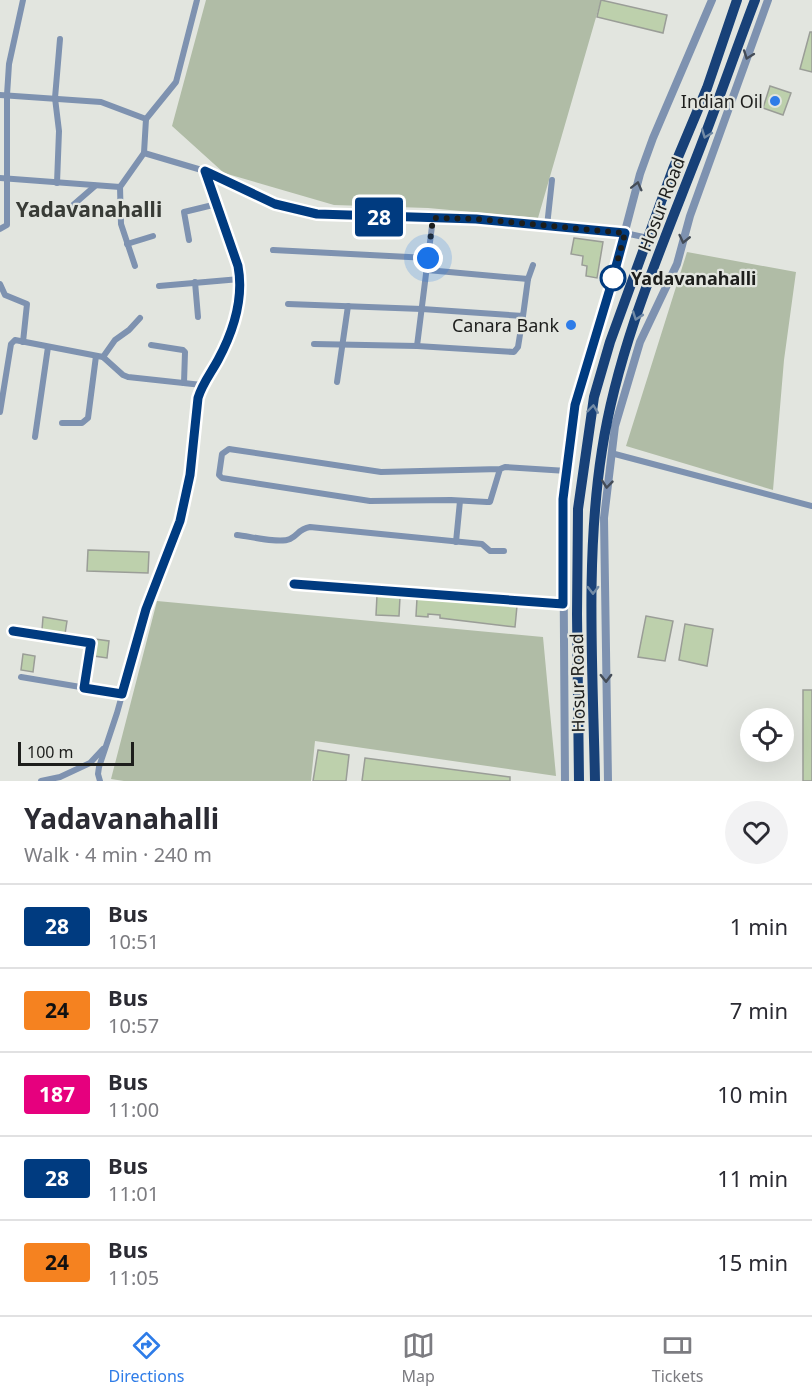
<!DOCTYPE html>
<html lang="en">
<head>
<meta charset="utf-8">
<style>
	:root { --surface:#fff; --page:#f2f2f3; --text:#2b2b33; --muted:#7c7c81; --line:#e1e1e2; --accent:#2e7ce8 }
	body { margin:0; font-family:"Noto Sans",sans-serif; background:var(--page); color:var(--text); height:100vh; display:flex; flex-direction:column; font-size:22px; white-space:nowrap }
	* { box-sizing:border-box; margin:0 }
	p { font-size:20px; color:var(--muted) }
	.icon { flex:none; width:33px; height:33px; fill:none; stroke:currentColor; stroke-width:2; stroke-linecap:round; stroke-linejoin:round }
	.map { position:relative; height:781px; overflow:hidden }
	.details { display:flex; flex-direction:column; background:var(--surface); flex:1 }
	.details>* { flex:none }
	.badge { padding:0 12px; border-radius:4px; font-size:21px; line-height:39px }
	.buttons { position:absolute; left:740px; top:708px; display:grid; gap:12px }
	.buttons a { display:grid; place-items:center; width:54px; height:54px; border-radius:50%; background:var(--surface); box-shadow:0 6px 24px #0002; font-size:30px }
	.scale { position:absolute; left:18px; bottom:15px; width:116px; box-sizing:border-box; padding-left:6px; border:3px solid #1d1e1c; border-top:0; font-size:16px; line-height:21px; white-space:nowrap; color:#1d1e1c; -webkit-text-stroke:4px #e2e5df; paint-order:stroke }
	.you { position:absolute; width:30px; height:30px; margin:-15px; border:4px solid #fff; border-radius:50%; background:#1a73e8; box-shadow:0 0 0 9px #1a73e833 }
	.map>.badge { position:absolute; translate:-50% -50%; box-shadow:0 0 0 3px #fff }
	.round { display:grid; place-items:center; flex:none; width:63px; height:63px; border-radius:32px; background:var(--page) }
	.headline { display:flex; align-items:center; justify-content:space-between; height:102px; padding:0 24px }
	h1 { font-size:28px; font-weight:700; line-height:45px }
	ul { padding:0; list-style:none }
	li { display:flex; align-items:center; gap:18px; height:84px; padding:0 24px; border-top:2px solid var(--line) }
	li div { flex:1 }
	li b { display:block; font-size:22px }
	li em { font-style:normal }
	li .badge { min-width:66px; font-weight:700; text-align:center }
	.tab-bar { display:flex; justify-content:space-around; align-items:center; height:84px; border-top:2px solid var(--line); background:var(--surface); font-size:16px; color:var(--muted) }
	.tab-bar a { display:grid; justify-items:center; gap:3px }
	.tab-bar .on { color:var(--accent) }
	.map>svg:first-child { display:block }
	.green { fill:#b0bca6 }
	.building { fill:#bdd0ac; stroke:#9a9d97; stroke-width:1.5 }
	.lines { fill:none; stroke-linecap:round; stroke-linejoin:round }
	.minor { stroke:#7e92b0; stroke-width:6 }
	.tertiary { stroke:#7e92b0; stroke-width:8 }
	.trunk { stroke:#184178; stroke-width:10 }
	.oneway { stroke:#444c57 }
	.oneway2 { stroke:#738ba6 }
	.line-casing { stroke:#fff; stroke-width:14 }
	.line { stroke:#003b80; stroke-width:9 }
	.walk { stroke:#1d1e1c; stroke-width:6; stroke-dasharray:0 10.8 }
	.poi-dot { fill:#2e7ce8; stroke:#e2e5df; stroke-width:2 }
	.stop-dot { fill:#fff; stroke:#003b80; stroke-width:3 }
	.labels { text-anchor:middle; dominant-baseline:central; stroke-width:4.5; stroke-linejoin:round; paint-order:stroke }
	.poi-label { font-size:18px; fill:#1d1e1c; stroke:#e2e5df; text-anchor:end }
	.street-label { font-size:18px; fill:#1d1e1c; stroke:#e2e5df }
	.stop-label { font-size:18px; font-weight:bold; fill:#1d1e1c; stroke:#e2e5df; text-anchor:start }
	.quarter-label { font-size:21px; font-weight:bold; fill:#383b36; stroke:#e2e5df }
</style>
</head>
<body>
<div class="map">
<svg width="812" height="781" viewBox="0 0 812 781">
	<rect width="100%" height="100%" fill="#e2e5df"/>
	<g class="green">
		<polygon points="206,0 601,0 538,218 428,208 334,205 224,173 172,126"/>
		<polygon points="687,252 796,272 784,360 773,490 626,446"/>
		<polygon points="157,601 543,637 556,776 315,741 311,781 124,781 111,779"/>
	</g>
	<g class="building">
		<polygon points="601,0 667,15 663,33 597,17"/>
		<polygon points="810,32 812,32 812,72 800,69"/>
		<polygon points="770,86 791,93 783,115 763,108"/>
		<polygon points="574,238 603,242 597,278 586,276 587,266 582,265 583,256 571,254"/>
		<polygon points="88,550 149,552 148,573 87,571"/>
		<polygon points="377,595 400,597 399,616 376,615"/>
		<polygon points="417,598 517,606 515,627 440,618 440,615 428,614 428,617 416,616"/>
		<polygon points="646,616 673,621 665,661 638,657"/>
		<polygon points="43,617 67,621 65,634 42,630"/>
		<polygon points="685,624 713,629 707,666 679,660"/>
		<polygon points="95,639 109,641 107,658 94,656"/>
		<polygon points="23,654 35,656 33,672 21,670"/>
		<rect x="803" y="690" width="9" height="91"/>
		<polygon points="318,750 349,755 346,781 313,781"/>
		<polygon points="365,758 510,777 510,781 362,781"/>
	</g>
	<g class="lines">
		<g class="minor">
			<polyline points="0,95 101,102 146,119 144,153 205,171 275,204 317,215 458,218 625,233 648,238"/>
			<polyline points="146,119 176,82 197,0"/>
			<polyline points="0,178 120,187 144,153"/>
			<polyline points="57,183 59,131 55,98 60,39"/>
			<polyline points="120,187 121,224 135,266"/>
			<polyline points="65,212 95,186"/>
			<polyline points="433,218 417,346 514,352 518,347 523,316"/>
			<polyline points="547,226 552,180"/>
			<polyline points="0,229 7,225 7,95 9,64 23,0"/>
			<polyline points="189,240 184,212 217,204"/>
			<polyline points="127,244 153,236"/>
			<polyline points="273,250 428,258"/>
			<polyline points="427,270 528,279"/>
			<polyline points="195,282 198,317"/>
			<polyline points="0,284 5,295 27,304 23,342"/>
			<polyline points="159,286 240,279"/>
			<polyline points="288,304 422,309 523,316 528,279 533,265"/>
			<polyline points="314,344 417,346"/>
			<polyline points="151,345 183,350 185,352 184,383"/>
			<polyline points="103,357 115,340 129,330 140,318"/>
			<polyline points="337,382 348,306"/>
			<polyline points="0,412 11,344 15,340 103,357 123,375 128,377 202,385"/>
			<polyline points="62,423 82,423 88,418 96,356"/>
			<polyline points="35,437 48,347"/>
			<polyline points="611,453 812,506"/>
			<polyline points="500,469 490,502 487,502 451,500 370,501 222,478 219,475 222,454 229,449 381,472 500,469 505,467 567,471"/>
			<path d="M237,535C249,536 279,544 290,539C299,535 298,529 310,527L482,544L490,551H504"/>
			<polyline points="456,542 460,501"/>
			<polyline points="294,584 563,604"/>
			<polyline points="13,631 91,643 84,688"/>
			<polyline points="21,677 122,694"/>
			<polyline points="41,781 60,777 90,763 103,749"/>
			<path d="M100,781L98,774L99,767L117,713L146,609L180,521L190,475L198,398C203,382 212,370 220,356C235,330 244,296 238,266L205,171"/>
		</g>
		<g class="tertiary">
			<polyline points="565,781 563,499 575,405 609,292 640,174 653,138 712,0"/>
			<polyline points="608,781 604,518 615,426 640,342 677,264 690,216 768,0"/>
		</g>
		<g class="trunk">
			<polyline points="579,781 577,614 578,509 594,397 610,342 673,169 707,88 737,0"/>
			<path d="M595,781C593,673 585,558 602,450C617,352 657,258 693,166C715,111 734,55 755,0"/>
		</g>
	</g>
	<defs><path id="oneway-chevron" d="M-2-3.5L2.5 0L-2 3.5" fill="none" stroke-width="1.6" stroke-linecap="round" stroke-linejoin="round" transform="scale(1.5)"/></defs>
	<g class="oneway">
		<use href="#oneway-chevron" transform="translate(748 55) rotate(110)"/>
		<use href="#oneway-chevron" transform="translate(637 186) rotate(-76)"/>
		<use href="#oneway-chevron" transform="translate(684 239) rotate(103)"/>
		<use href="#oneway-chevron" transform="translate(607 484) rotate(96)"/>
		<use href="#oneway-chevron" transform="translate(606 678) rotate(89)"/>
	</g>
	<g class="oneway2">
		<use href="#oneway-chevron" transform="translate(706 134) rotate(111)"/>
		<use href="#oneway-chevron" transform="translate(637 316) rotate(109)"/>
		<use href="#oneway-chevron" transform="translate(593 409) rotate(-83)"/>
		<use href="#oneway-chevron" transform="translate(593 590) rotate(90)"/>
	</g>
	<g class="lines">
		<defs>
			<path id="line" d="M13,631L91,643L84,688L122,694L146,609L180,521L190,475L198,398C202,384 211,373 218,360C233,332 244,298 238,266L205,171L275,204L317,214L476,219L625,233L609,292L575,405L563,499V604L294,584"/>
		</defs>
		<use href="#line" class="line-casing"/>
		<use href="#line" class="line"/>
		<polyline class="walk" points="428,258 433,218 476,219 625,233 613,278"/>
	</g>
	<g class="poi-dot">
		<circle cx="775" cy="101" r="6"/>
		<circle cx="571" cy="325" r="6"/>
	</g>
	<circle class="stop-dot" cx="613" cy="278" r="12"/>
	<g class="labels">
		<g class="poi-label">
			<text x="763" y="101">Indian Oil</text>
			<text x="559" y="325">Canara Bank</text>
		</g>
		<g class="street-label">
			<text transform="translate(661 204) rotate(-69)">Hosur Road</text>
			<text transform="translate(577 683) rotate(-91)">Hosur Road</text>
		</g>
		<g class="stop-label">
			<text x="631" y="278">Yadavanahalli</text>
		</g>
		<g class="quarter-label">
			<text x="89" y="209">Yadavanahalli</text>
		</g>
	</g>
</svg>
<div class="buttons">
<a><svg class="icon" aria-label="locate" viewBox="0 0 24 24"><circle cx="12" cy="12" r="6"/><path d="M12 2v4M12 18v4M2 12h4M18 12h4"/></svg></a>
</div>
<div class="scale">100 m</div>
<div class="you" style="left:428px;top:258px"></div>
<b class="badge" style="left:379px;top:217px;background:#003b80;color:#fff">28</b>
</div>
<section class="details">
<div class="headline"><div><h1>Yadavanahalli</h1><p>Walk · 4 min · 240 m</p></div><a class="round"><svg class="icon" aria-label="heart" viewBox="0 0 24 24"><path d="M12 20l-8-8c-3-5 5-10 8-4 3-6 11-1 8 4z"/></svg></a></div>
<ul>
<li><span class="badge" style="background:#003b80;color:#fff">28</span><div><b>Bus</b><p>10:51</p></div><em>1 min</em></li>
<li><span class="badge" style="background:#f58220;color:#111">24</span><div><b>Bus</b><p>10:57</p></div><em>7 min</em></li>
<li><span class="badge" style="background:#e6007e;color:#fff">187</span><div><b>Bus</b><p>11:00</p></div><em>10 min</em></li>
<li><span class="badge" style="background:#003b80;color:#fff">28</span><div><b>Bus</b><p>11:01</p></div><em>11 min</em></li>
<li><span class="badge" style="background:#f58220;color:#111">24</span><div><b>Bus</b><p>11:05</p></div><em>15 min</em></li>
</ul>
</section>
<nav class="tab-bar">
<a class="on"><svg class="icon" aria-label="directions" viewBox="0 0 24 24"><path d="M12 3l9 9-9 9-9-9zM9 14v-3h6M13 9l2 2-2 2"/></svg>Directions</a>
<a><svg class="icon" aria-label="map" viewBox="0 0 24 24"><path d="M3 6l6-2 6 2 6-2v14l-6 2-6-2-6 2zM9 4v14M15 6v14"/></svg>Map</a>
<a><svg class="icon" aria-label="tickets" viewBox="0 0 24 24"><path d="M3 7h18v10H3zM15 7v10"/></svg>Tickets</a>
</nav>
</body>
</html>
